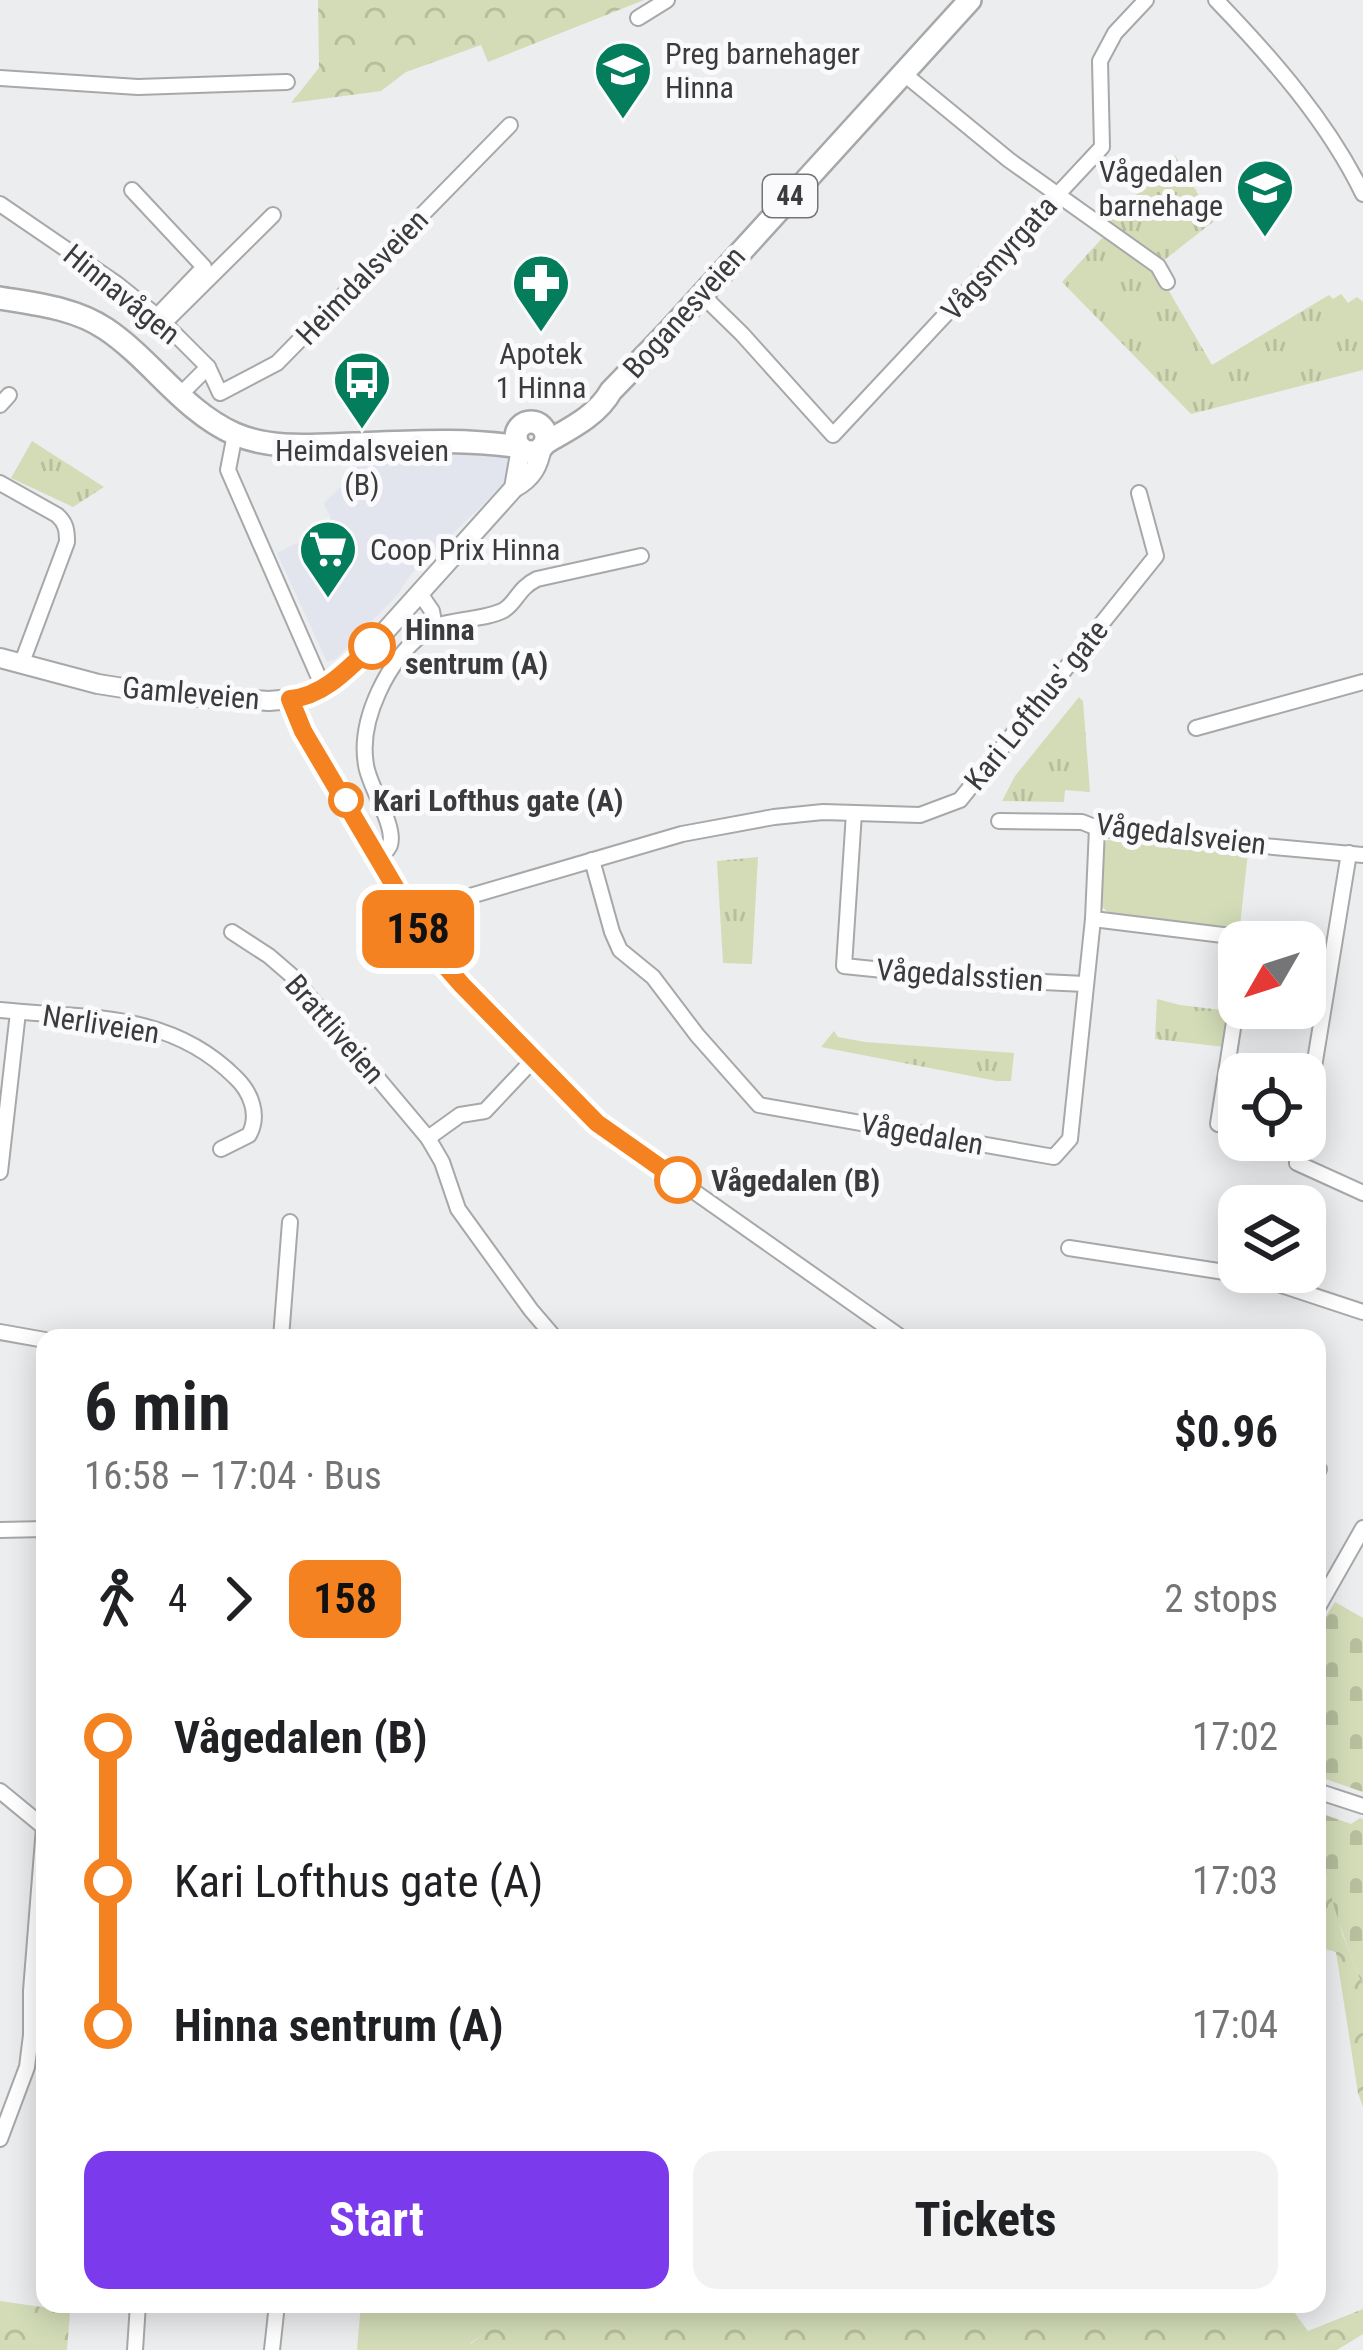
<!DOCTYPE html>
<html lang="en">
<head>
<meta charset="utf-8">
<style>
	:root { --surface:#fff; --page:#f2f2f2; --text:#202124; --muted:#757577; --accent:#7c3aed }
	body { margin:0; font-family:"Roboto Condensed",sans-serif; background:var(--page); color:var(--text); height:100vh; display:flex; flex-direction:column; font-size:45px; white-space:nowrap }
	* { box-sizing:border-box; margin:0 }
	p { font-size:39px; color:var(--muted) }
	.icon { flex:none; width:66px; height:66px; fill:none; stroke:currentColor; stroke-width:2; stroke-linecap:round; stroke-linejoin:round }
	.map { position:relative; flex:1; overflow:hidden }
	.panel { position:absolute; left:36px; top:1329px; width:1290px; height:984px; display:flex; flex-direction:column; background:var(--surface); border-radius:24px; box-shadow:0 6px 30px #0003 }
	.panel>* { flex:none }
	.badge { padding:0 24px; border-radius:18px; font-size:42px; line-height:78px }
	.needle { width:78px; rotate:231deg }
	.controls { position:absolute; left:1218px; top:921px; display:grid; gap:24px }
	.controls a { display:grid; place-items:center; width:108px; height:108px; border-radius:24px; background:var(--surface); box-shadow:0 6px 30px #0003; font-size:60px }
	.map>.badge { position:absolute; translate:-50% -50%; box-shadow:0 0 0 6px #fff }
	.legs { display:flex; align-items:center; gap:18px; height:132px; padding:0 48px; font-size:39px }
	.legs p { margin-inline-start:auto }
	.overview { display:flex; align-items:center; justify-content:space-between; height:204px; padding:0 48px }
	h1 { font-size:66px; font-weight:700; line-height:90px }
	.button { display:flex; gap:24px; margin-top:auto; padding:24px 48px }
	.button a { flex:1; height:138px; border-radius:24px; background:var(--accent); color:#fff; font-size:48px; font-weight:700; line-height:138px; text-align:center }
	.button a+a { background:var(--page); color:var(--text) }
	ul { padding:0 48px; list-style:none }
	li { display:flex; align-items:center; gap:42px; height:144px; font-size:45px }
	li i { display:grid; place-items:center; width:18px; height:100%; margin:0 15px; background:currentColor }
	li i::after { content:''; width:30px; height:30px; margin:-15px; border:9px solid; border-radius:50%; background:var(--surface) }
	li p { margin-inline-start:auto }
	li:first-child i { background:linear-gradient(#0000 50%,currentColor 0) }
	li:last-child i { background:linear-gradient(currentColor 50%,#0000 0) }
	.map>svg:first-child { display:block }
	.built { fill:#e2e4ee }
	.grass { fill:#d3dcb7 }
	.forest { fill:url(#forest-crowns) }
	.cemetery { fill:url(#cemetery-stones) }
	.park { fill:url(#park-tufts) }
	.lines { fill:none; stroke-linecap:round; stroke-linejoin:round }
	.street-casing { stroke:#a7a8a9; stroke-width:18 }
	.secondary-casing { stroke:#a7a8a9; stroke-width:22 }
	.primary-casing { stroke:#a7a8a9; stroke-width:26 }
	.street { stroke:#fff; stroke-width:14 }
	.secondary { stroke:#fff; stroke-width:18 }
	.primary { stroke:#fff; stroke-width:21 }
	.line-1-casing { stroke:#fff; stroke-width:27 }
	.line-1 { stroke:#f58220; stroke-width:18 }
	.stop-1-dot { fill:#fff; stroke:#f58220; stroke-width:6 }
	.labels { text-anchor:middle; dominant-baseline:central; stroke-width:10; stroke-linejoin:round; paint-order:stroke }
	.shield { fill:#fafafc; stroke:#747476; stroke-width:3 }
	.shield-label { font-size:27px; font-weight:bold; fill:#3b3b3c }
	.poi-label { font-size:30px; fill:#3b3b3c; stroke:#fafafc; text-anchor:start }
	.street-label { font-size:30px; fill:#3b3b3c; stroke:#fafafc }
	.stop-label { font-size:30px; font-weight:bold; fill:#3b3b3c; stroke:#fafafc; text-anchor:start }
</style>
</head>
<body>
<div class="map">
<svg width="1363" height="2350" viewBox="0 0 1363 2350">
	<defs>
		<pattern id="forest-crowns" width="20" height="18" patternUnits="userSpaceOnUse" patternTransform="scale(3)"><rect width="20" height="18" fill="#d3dcb7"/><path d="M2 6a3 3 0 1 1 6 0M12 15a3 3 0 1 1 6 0" fill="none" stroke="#b6be9e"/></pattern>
		<pattern id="cemetery-stones" width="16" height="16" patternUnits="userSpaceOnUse" patternTransform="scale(3)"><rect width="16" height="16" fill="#d3dcb7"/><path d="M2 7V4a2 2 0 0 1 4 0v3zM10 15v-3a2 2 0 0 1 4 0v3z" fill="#b6be9e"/></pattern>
		<pattern id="park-tufts" width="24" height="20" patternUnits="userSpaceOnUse" patternTransform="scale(3)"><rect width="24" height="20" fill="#d3dcb7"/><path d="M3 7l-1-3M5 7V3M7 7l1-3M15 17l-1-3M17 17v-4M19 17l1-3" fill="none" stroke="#b6be9e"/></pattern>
	</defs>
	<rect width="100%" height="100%" fill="#ecedef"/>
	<polygon class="built" points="474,450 503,453 511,467 502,486 410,575 398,594 336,659 327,662 277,553 315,534 331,519 324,503 357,471 358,457"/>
	<g class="grass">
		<polygon points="1107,840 1248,852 1239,935 1113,917 1100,905 1103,846"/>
		<polygon points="361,2304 423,2304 433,2313 444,2304 457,2304 456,2309 482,2326 482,2335 471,2343 471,2350 357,2350"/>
	</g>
	<g class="forest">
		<polygon points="318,0 644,0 488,62 481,45 406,72 381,91 291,103 319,68"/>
		<polygon points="1328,1876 1342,1933 1363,1987 1363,2107 1358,2093 1336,1952 1317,1947 1317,1903"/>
		<polygon points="0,2301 70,2311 67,2350 0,2350"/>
		<polygon points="457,2304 1288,2304 1308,2331 1363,2309 1363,2334 1337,2350 471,2350 471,2344 482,2335 482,2327 477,2324 463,2325 455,2309"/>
	</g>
	<g class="cemetery">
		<polygon points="1335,1602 1363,1618 1363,1792 1317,1776 1317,1630"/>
		<path d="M1317,1812L1351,1824L1360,1818L1363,1819V1987C1343,1936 1317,1867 1317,1812Z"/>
	</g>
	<g class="park">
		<polygon points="1175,155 1214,221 1163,261 1108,224"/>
		<polygon points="1105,235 1159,274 1212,365 1329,295 1333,299 1341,294 1348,303 1357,297 1363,302 1363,370 1191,414 1062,282"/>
		<polygon points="32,441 104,487 73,507 11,478"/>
		<polygon points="1079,697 1083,701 1090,792 1065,790 1064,802 1002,801 1015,776"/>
		<polygon points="758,857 752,964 723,963 717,861"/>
		<polygon points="1157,999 1180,1005 1230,1011 1225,1047 1155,1039"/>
		<polygon points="834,1031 838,1037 865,1042 1014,1053 1011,1081 997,1081 821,1047"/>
	</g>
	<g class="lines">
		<defs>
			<g id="street">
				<path d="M1216,0C1272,58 1328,122 1363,194"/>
				<polyline points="638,18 667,0"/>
				<polyline points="903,73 1009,160 1158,266 1167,282"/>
				<polyline points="0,78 138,87 287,82"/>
				<polyline points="132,190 204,267 157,316"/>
				<polyline points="0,204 117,284 157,316 208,367 180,395"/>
				<polyline points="701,294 742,334 833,435 1102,147 1100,61 1115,33 1146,0"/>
				<polyline points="164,323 273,215"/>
				<polyline points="208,367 220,393 277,363 510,125"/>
				<polyline points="0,405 9,395"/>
				<polyline points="235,434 228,470 323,687"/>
				<path d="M0,483L57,515C66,523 67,530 67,542L21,665"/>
				<polyline points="419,592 432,611 435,627"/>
				<polyline points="290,699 303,731 335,781 417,928 462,985 597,1123 902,1338"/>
				<polyline points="1196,728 1363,682"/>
				<polyline points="854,813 844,966 962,978 1085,984"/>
				<polyline points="999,821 1082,822 1097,828 1163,837 1363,855"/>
				<path d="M378,859C382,855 388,851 390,845C396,825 369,787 366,765C358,720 388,660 424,633C445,617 481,622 504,610C517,602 518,588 537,579L641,556"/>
				<polyline points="592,860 612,932 620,950 653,977 697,1035 759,1105 1054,1157 1070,1139 1093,919 1097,828"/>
				<polyline points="409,914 682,834 774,817 823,812 920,815 960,800 1156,556 1139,493"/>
				<polyline points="1093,919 1247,938 1247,942"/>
				<polyline points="232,932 269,956 291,975 428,1138 442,1162 458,1209 531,1310 555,1338"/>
				<path d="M0,1010C87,1019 169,1011 235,1077C251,1092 260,1115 249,1135L221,1149"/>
				<polyline points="1305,1122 1349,853"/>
				<polyline points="1218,1124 1239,990"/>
				<polyline points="428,1138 460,1115 485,1111 534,1059"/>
				<polyline points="1302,1140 1297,1163 1363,1193"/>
				<polyline points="0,1172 18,1012"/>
				<polyline points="1069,1248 1257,1277 1363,1312"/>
				<polyline points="0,1332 45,1340"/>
				<polyline points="281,1338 290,1222"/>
				<polyline points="1317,1473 1319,1469"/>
				<polyline points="0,1530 45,1529"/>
				<polyline points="1317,1609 1363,1528"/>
				<polyline points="0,1791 45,1828"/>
				<polyline points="1317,1791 1363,1806"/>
				<polyline points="0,2139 27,2067 31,2035 31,1991 44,1827"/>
				<polyline points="135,2350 138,2304"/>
				<polyline points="272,2350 277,2304"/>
			</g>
			<g id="secondary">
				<polyline points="514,488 521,448"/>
				<path d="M0,658L98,684L168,695L269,701L303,698L343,673L372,646L514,488C532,478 539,466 542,446"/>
			</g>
			<g id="primary">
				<path d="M0,298C36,304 75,308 106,329C152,360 183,411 235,434C272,450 315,445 354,444C409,442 465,438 520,447"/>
				<circle cx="531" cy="437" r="15"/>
				<path d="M545,443C569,429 597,416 611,391L669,331L970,0"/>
			</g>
		</defs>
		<use href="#street" class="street-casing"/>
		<use href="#secondary" class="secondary-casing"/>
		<use href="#primary" class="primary-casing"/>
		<use href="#street" class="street"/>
		<use href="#secondary" class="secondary"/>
		<use href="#primary" class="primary"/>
	</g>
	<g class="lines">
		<defs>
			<path id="line-1" d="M372,646C349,668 324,696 290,699L303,731L434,953L462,985L597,1123L678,1180"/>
		</defs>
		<use href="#line-1" class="line-1-casing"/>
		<use href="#line-1" class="line-1"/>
	</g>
	<defs>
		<symbol id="school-pin" viewBox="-11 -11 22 30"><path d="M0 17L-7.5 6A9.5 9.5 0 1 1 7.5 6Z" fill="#037d5b" stroke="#fafafc"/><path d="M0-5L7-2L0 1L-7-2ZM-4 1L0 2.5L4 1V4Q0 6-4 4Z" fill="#fff"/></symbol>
		<symbol id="pharmacy-pin" viewBox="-11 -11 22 30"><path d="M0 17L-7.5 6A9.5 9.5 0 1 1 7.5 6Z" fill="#037d5b" stroke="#fafafc"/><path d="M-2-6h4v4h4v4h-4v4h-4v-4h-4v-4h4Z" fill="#fff"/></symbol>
		<symbol id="bus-pin" viewBox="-11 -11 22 30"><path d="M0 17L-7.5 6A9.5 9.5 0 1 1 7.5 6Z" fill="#037d5b" stroke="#fafafc"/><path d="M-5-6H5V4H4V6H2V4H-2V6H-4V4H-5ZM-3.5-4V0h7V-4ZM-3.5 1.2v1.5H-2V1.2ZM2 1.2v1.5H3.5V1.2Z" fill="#fff"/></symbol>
		<symbol id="supermarket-pin" viewBox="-11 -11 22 30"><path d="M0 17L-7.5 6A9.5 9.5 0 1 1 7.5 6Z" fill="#037d5b" stroke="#fafafc"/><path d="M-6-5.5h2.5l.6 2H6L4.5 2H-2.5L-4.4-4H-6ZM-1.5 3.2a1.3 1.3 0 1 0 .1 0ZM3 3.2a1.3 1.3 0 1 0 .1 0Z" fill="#fff"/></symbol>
	</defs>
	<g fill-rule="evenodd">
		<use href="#school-pin" x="590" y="37" width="66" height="90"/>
		<use href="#school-pin" x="1232" y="155" width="66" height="90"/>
		<use href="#pharmacy-pin" x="508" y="250" width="66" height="90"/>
		<use href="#bus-pin" x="329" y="347" width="66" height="90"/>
		<use href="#supermarket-pin" x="295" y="516" width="66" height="90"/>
	</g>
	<g class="stop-1-dot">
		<circle cx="372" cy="646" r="21"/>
		<circle cx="346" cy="800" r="15"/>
		<circle cx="678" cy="1180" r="21"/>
	</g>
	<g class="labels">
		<rect class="shield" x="763" y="175" width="54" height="42" rx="9"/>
		<g class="shield-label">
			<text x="790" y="196">44</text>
		</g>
		<g class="poi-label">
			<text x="665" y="53">Preg barnehager<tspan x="665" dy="34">Hinna</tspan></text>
			<text x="1223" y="171" text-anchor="end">Vågedalen<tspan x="1223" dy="34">barnehage</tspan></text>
			<text x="541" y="353" text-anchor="middle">Apotek<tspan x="541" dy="34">1 Hinna</tspan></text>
			<text x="362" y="450" text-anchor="middle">Heimdalsveien<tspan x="362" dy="34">(B)</tspan></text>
			<text x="370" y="549">Coop Prix Hinna</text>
		</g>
		<g class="street-label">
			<text transform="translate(999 258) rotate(-48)">Vågsmyrgata</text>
			<text transform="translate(362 277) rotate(-46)">Heimdalsveien</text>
			<text transform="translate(122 294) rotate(39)">Hinnavågen</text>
			<text transform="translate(684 312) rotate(-48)">Boganesveien</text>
			<text transform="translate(191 693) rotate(5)">Gamleveien</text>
			<text transform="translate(1036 705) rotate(-51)">Kari Lofthus' gate</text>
			<text transform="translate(1181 834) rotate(7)">Vågedalsveien</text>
			<text transform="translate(960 975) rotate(4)">Vågedalsstien</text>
			<text transform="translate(101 1024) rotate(9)">Nerliveien</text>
			<text transform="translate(335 1029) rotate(49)">Brattliveien</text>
			<text transform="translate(922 1134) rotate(10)">Vågedalen</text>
		</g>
		<g class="stop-label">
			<text x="405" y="629">Hinna<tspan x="405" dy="34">sentrum (A)</tspan></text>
			<text x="373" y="800">Kari Lofthus gate (A)</text>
			<text x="711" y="1180">Vågedalen (B)</text>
		</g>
	</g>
</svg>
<div class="controls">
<a><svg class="needle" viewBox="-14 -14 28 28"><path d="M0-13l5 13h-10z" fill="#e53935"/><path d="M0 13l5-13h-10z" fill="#757577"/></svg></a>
<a><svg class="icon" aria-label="locate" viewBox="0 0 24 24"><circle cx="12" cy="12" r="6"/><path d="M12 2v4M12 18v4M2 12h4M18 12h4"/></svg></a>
<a><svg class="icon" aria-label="layers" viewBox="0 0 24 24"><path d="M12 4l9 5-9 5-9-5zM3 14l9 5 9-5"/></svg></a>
</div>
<b class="badge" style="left:418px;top:929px;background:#f58220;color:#111">158</b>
<section class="panel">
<div class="overview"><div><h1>6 min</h1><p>16:58 – 17:04 · Bus</p></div><b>$0.96</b></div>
<div class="legs"><svg class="icon" aria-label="walk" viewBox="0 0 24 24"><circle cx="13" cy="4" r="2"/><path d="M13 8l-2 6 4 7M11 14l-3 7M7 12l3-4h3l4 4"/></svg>4<svg class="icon" aria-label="forward" viewBox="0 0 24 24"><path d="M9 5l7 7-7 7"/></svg><b class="badge" style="background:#f58220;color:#111">158</b><p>2 stops</p></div>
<ul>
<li><i style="color:#f58220"></i><b>Vågedalen (B)</b><p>17:02</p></li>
<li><i style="color:#f58220"></i><span>Kari Lofthus gate (A)</span><p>17:03</p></li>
<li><i style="color:#f58220"></i><b>Hinna sentrum (A)</b><p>17:04</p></li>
</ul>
<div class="button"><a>Start</a><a>Tickets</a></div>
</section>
</div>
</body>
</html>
